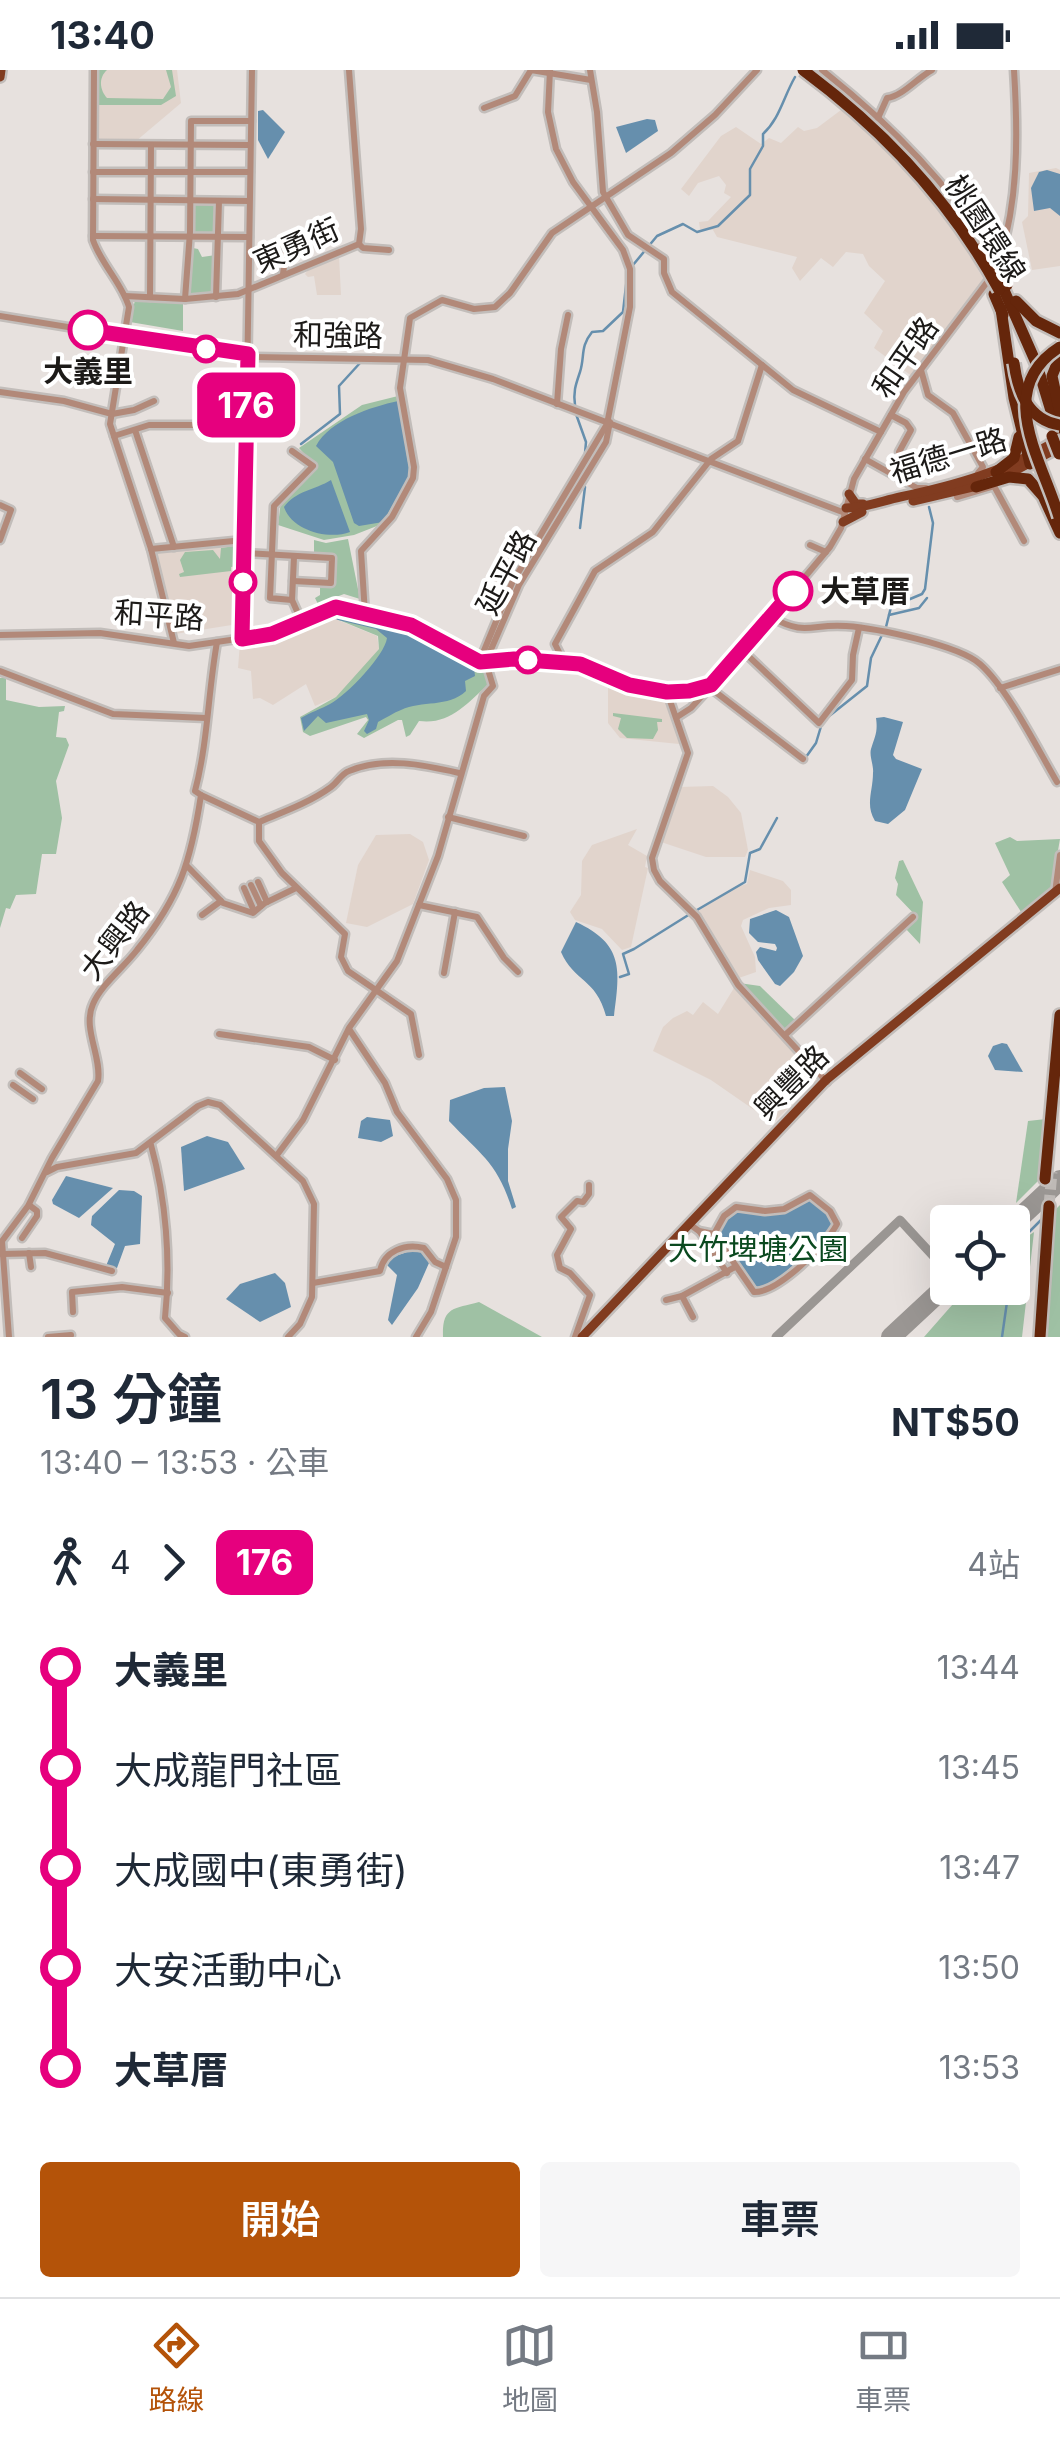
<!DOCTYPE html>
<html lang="zh-TW">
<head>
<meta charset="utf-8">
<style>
	:root { --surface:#fff; --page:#f6f6f7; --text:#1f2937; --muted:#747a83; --line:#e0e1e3; --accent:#b45309 }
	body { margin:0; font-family:Inter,"Noto Sans TC",sans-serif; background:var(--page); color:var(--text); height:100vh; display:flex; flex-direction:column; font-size:38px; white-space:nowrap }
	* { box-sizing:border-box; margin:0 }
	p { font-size:32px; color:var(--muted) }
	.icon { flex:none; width:55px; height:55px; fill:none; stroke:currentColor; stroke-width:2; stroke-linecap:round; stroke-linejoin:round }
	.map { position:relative; height:1267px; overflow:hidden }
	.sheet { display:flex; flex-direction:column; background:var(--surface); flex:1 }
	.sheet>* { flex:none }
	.badge { padding:0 20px; border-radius:15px; font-size:35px; line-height:65px }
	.tools { position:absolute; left:930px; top:1135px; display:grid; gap:20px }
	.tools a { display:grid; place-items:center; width:100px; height:100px; border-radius:10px; background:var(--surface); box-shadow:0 10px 40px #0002; font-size:50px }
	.map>.badge { position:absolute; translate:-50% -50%; box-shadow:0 0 0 5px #fff }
	.legs { display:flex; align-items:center; gap:15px; height:110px; padding:0 40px; font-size:32px }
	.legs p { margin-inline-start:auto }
	.summary { display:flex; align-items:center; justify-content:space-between; height:170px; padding:0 40px }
	h1 { font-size:55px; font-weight:600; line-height:75px }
	.cta { display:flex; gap:20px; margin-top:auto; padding:20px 40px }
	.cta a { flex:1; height:115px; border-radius:10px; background:var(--accent); color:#fff; font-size:40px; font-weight:600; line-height:115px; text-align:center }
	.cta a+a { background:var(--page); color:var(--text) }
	ul { padding:0 40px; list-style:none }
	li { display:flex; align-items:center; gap:35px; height:100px; font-size:38px }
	li i { display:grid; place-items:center; width:15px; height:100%; margin:0 12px; background:currentColor }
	li i::after { content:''; width:25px; height:25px; margin:-12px; border:8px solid; border-radius:50%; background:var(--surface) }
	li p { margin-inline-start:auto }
	li:first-child i { background:linear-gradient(#0000 50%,currentColor 0) }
	li:last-child i { background:linear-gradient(currentColor 50%,#0000 0) }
	.status { display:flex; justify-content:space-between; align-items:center; height:70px; padding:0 50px; background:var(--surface); direction:ltr }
	.status svg { height:28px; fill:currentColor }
	.menu { display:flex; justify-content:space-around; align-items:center; height:140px; border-top:2px solid var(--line); background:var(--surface); font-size:28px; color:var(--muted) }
	.menu a { display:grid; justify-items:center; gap:5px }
	.menu .current { color:var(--accent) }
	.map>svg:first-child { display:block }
	.built { fill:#e1d4cc }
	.green { fill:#9fc1a4 }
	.water { fill:#668fad }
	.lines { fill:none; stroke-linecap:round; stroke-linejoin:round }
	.stream { stroke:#668fad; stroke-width:2.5 }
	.taxiway { stroke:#9a9693; stroke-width:9 }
	.runway { stroke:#9a9693; stroke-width:20 }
	.highway-tunnel { stroke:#beb9b6; stroke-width:11; stroke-dasharray:11 5.5; stroke-linecap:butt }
	.minor-casing { stroke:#c2bdba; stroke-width:11 }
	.major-casing { stroke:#c2bdba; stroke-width:14 }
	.highway-casing { stroke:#c2bdba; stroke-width:16 }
	.minor { stroke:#b28979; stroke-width:6 }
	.major { stroke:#813c20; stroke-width:9 }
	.highway { stroke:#65260b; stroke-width:11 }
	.highway-bridge-casing { stroke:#c2bdba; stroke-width:16; stroke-linecap:butt }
	.highway-bridge { stroke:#65260b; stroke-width:11 }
	.line-1-casing { stroke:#fff; stroke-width:22 }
	.line-1 { stroke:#e6007e; stroke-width:15 }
	.stop-1-dot { fill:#fff; stroke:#e6007e; stroke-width:5 }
	.labels { text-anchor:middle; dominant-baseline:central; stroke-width:8; stroke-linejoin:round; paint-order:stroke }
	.street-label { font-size:30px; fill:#1c1a18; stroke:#fff }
	.stop-label { font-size:30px; font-weight:bold; fill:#1c1a18; stroke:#fff }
	.park-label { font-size:30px; fill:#0a491f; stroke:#fff }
</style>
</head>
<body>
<div class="status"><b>13:40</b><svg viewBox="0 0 49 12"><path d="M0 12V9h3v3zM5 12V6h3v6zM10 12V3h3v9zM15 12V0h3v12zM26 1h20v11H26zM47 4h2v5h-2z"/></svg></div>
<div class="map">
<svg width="1060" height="1267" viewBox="0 0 1060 1267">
	<rect width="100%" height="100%" fill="#e7e1de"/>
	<g class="built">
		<polygon points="96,0 177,0 181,33 136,71 96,71"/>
		<polygon points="841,40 895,86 948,146 985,212 913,307 874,278 883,261 864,243 885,211 869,196 863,184 846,182 833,197 821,188 800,211 792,198 797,187 717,167 713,160 700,159 699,152 708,151 731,127 724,123 726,115 719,106 698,113 689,126 681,119 721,66 736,57 761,74 769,68 781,73 798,57 804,61 817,58"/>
		<polygon points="1056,98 1060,100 1060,196 1032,200 1022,152 1028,146 1029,103"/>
		<polygon points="339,186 341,225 317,225 314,206 308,207 305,204 309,199"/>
		<polygon points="239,471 238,554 175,564 155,482"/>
		<polygon points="325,545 377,566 379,579 362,601 336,627 315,636 306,614 273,635 260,628 253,629 251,601 238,598 240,573 264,571"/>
		<polygon points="611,613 627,619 655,624 665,630 684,671 679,674 620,668 608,653 608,616"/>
		<polygon points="713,716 728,727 741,743 748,780 745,787 706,787 661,772 680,717"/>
		<polygon points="637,759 628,775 647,786 645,797 648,798 631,877 622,880 602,859 575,850 570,842 581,825 582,791 592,775"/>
		<polygon points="410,764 423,772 429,790 413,834 367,857 346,853 358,795 376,765"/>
		<polygon points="750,800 783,811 791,820 791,835 769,838 743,850 741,856 755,887 756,902 736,909 695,842 735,817 747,814"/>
		<polygon points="734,918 820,1007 773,1053 711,1010 653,981 663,957 673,948 687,941 693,945 703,932 718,944"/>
	</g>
	<g class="green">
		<path d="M98,0H107C98,8 100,20 107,28L163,29L171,17L166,0H172L176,26L161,35H99Z"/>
		<polygon points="195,134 216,135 214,164 194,162"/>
		<polygon points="193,178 198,179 202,187 216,185 212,224 190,224"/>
		<polygon points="135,230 183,233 183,261 130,252"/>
		<polygon points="398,326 412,401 391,445 382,454 354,465 324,470 278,455 281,431 316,397 299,378 362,335"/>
		<polygon points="348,469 360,529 344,524 318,534 315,528 320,525 320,514 328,514 334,488 314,485 314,470 326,473"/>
		<polygon points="234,476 238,496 231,497 231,501 180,507 179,504 184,502 180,490 185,482 213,480 220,489 221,478"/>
		<path d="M334,542L411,557L482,597L488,615C466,634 450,655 419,651L410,665L406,667L402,650H398L364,668L357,664L368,650L366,647L310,666L303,662L300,647L336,627L379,579L378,566L334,548Z"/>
		<polygon points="6,607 6,630 39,637 65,636 64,641 59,642 56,667 66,668 69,675 56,711 62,748 56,784 42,784 36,824 16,825 10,839 6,838 0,858 0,608"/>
		<polygon points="613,643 662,649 662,652 657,652 658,660 653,669 627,668 618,659 621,648 613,646"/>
		<polygon points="1010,767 1017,771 1060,769 1051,821 1023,845 1002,812 1010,805 995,773"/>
		<polygon points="903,790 923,832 920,874 906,859 917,847 896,825 898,814 895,808 899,791"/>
		<polygon points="739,913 760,916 797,952 786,962"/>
		<polygon points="1046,1049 1040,1109 1016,1133 1028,1051"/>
		<polygon points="1060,1135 1060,1267 1045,1267 1052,1143"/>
		<polygon points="1034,1162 1022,1267 924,1267 967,1218 1012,1218 1013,1176"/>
		<path d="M479,1232L542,1267H443C442,1237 453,1239 479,1232Z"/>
	</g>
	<g class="water">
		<polygon points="263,40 285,62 268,89 258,70 258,41"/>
		<polygon points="647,49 655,50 658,61 626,83 616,57"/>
		<polygon points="1047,100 1060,104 1060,146 1050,138 1034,141 1031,118 1039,102"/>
		<path d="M398,331L410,405L383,452L359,456L354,453L333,392L316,376C330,350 371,337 398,331Z"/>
		<path d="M331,410L350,462C329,470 292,461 284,437C295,421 315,420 331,410Z"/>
		<path d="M336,543L410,558L474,597L475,606L465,611L466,621C448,638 422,630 401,640C393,643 386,648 378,652L376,659L367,664L364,661L369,650L367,644L326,653L318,646L304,661L301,648C311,642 321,639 330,634C347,625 385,585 387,568L376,559L338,550L334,548Z"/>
		<path d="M884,647L903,652L893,685L896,689L922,699L905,740L888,754L875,751C865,735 873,721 873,703C874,696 869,686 871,679C875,666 878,662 876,648Z"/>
		<polygon points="776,840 789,847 803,886 794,902 780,916 775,914 758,890 756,882 760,877 776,881 777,878 775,874 758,872 749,863 750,849"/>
		<path d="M576,852C624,874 620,900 614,946H606C596,908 574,912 561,882Z"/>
		<polygon points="1002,973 1007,974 1023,1002 995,1000 988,986 993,976"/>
		<path d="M505,1017L512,1051L508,1079V1111L516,1137L512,1139C497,1092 481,1085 449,1051L450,1030L484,1018Z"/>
		<polygon points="367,1047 390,1050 393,1066 381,1072 358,1068 361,1051"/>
		<polygon points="207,1066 228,1072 245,1099 184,1121 181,1077"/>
		<polygon points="66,1106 113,1118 79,1148 53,1134 52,1130"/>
		<polygon points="119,1120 134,1121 142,1126 140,1174 125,1176 117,1198 106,1196 115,1174 91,1155 92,1146"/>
		<path d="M807,1128H812L831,1146L832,1159L773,1214L756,1222L718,1165L728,1144C754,1130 777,1159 807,1128Z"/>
		<polygon points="416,1179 423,1181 429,1193 418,1218 392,1255 388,1250 397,1205 387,1195 389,1188"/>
		<polygon points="275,1203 285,1213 291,1237 260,1252 226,1229 240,1214"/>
	</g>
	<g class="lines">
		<g class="stream">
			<path d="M633,195L657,166L683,154L697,162L718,156L750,125V99L763,76V64C780,48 783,28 795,7"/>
			<polyline points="369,280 374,258"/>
			<path d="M575,335C573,321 576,314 580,302C585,286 580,277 592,262L603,261L623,242L627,207"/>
			<polyline points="576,344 586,372 585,383"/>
			<polyline points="301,374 340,344 339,316 360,293"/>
			<polyline points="580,458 585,417"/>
			<polyline points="889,545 919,538 927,528"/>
			<polyline points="886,557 891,537 922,524 925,519 933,453 929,437"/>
			<polyline points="828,647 867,616 871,588 882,565"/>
			<polyline points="806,687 816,673 822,653"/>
			<polyline points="697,840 745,812 750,783 760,779 777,748"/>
			<polyline points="620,907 629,904 623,884 634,879 690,844"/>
			<polyline points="1012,1196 1016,1175 1045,1146"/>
			<polyline points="1002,1267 1009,1218"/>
		</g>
		<polyline class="taxiway" points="776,1267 900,1150 948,1202"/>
		<g class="runway">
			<polyline points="1012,1155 1060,1110"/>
			<polyline points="891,1267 948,1214"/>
		</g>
		<polyline class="highway-tunnel" points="1049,1136 1052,1102"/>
		<defs>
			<g id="minor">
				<path d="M94,0L93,170C101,194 122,213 129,237L110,354L151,479L174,573"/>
				<polyline points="590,0 597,42 603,122 628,165 664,189 664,203 672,222 793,320 881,362"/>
				<path d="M822,0C885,50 945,108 987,177"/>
				<polyline points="484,38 515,26 531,0 591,10"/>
				<path d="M878,48L887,28C903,26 917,8 932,0"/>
				<polyline points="93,74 250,75"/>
				<polyline points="93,102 250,102"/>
				<polyline points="93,129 249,131"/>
				<polyline points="93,166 249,167"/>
				<polyline points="359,174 363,178 389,180"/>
				<path d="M997,197C1019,134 1018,65 1014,0"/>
				<polyline points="283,204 288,168"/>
				<polyline points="125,226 185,229 238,224 359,174 361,159 349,0"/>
				<polyline points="150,227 151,75"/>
				<polyline points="216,227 219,131"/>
				<polyline points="185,229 190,162 191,51 251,51"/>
				<polyline points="0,246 252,287 428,290 493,309 845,443"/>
				<polyline points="921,300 928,325 953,343 983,397 978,403"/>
				<polyline points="0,322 64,331 112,344 134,340 154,331"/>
				<polyline points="557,334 561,279 568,245"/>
				<polyline points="891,345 906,353 911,360 899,382"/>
				<polyline points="135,360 174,477"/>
				<polyline points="114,366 149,355 245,355"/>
				<polyline points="292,381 313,396 274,436 270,528 292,530"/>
				<polyline points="865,389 917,418 926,418"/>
				<polyline points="955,419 957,427 994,416 1024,471"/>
				<polyline points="0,435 11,440 0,470"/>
				<polyline points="810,475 826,482"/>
				<polyline points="151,479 244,470"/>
				<polyline points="244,483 332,488 331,513 293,511"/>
				<polyline points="294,487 292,530 301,550"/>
				<polyline points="365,544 361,481 392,447 413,408 414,397 400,318 410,248 442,230 474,239 495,237 510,223 552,163 671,83 715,45 757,0"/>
				<path d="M771,547C806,567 812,553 846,556C875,558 959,575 980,594C1008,619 1037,678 1057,712"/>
				<polyline points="0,565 100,563 189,576 272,564 336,537 411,555 480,591 513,589 580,594 619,612 667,622 689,621 710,615"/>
				<polyline points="243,569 252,0"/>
				<polyline points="743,581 819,653 852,610 853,585 859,558"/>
				<polyline points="560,584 555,574 595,501 653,462 711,389 738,371 762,295"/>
				<polyline points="486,591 519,515 606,372 610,352"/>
				<polyline points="0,601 113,644 206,648"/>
				<polyline points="709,617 803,689"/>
				<polyline points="1000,618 1060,599"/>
				<polyline points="667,622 688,683 652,788 654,800 660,811 697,847 738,915 827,1012"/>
				<polyline points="677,647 691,638 743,581 830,477 841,458 854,409 904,322 991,207"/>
				<path d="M201,725L259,752C283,742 309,733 331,717C338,712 341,704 349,701C384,686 424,695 459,703"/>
				<polyline points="448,747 524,766"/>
				<polyline points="259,752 259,771 282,803 345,864 341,887 348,901 411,944 419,985"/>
				<polyline points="187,796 223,833 253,843 265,833 296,818"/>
				<polyline points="258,812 267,832"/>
				<polyline points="251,815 261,836"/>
				<polyline points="244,818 254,841"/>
				<polyline points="1055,823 1060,785"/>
				<polyline points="419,835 477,847 504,888 518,902"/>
				<polyline points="202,845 221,831"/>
				<polyline points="444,903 455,842"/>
				<polyline points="349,959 385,1013 397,1042 447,1109 456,1130 456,1167 431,1242 416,1267"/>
				<polyline points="219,964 309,977 335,990"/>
				<polyline points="785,965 913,847"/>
				<polyline points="20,1003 42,1019"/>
				<polyline points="13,1015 33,1029"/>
				<path d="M151,1075C166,1129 171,1191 165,1248L179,1264L185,1267"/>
				<polyline points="277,1085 303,1050 349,958 397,891 438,786 484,626 493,616 483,583 512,513 607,354 630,237 630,199 623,180 573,112 556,79 548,42 550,0"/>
				<polyline points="47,1102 57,1097 136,1083 198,1036 208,1032 220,1035 303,1111 314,1134 312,1227 300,1254 288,1267"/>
				<path d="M692,1156L699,1161L714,1164L754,1222C778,1223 827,1174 837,1154L830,1141L810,1125L784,1139L765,1141L736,1137L724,1146L714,1164"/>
				<polyline points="700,1162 727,1203"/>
				<polyline points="22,1168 37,1146 37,1141 29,1135"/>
				<polyline points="29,1183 31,1197"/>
				<polyline points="2,1184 45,1183 112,1201"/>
				<path d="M313,1213L380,1201C384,1181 405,1173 424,1178L435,1192L446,1197"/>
				<polyline points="682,1226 693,1247"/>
				<polyline points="666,1230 682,1226 735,1197"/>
				<polyline points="73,1242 72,1222 122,1217 168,1223"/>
				<path d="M9,1267L2,1171L28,1136L52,1088L98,1011C102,987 82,958 93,934C101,915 124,897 137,880C180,827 191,791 201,725L195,721C208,672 208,622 217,572"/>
				<polyline points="48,1267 71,1265"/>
				<polyline points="575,1267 590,1225 570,1203 560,1198 557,1185 571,1159 561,1147 577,1131 583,1132 589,1124 589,1115"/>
			</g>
			<g id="major">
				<polyline points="0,7 1,0"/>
				<polyline points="1005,406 1060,377"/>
				<polyline points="849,424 856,434 863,434"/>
				<polyline points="913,431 981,415"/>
				<path d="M846,438C865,438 882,431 900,427C956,415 1006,401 1056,371"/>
				<polyline points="843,452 862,442"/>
				<polyline points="582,1267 826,1010 1060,818"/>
			</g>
			<g id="highway">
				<polyline points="1003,218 1037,295 1058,364"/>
				<polyline points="994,224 1003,245"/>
				<polyline points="1016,231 1036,251 1060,263"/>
				<polyline points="1001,239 1014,328 1030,394"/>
				<polyline points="1060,286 1052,306 1060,343"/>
				<polyline points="996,402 1014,388 1019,367"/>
				<polyline points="976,417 1009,407 1028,409 1043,426 1060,463"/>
				<polyline points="1045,1109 1060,945"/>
				<polyline points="1040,1267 1049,1136"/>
			</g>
		</defs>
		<use href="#minor" class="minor-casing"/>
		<use href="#major" class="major-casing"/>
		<use href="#highway" class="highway-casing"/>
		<use href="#minor" class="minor"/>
		<use href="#major" class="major"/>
		<use href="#highway" class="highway"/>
		<defs>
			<g id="highway-bridge">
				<path d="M803,0C884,60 951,131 999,220"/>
				<polyline points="983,177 1007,215"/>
				<path d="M1014,293C1018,322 1028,350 1060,355"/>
				<polyline points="1052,366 1059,384"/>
				<path d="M1059,447C1042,390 993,319 1060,277"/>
			</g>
		</defs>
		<use href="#highway-bridge" class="highway-bridge-casing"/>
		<use href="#highway-bridge" class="highway-bridge"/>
	</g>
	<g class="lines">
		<defs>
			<polyline id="line-1" points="88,260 248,284 242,569 272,564 336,537 411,555 480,592 514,589 580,594 629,615 667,622 689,621 711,615 793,521"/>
		</defs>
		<use href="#line-1" class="line-1-casing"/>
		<use href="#line-1" class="line-1"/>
	</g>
	<g class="stop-1-dot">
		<circle cx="88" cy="260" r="18"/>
		<circle cx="206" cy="279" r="12"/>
		<circle cx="243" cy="512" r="12"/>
		<circle cx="793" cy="521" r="18"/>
		<circle cx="528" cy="590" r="12"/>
	</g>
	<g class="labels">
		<g class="street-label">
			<text transform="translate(986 158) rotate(57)">桃園環線</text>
			<text transform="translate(296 175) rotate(-24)">東勇街</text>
			<text transform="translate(338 265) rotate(1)">和強路</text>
			<text transform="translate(905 287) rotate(-55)">和平路</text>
			<text transform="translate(948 385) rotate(-17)">福德一路</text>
			<text transform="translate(506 502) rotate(-62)">延平路</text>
			<text transform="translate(159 545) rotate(4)">和平路</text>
			<text transform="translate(114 870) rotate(-52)">大興路</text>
			<text transform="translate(791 1012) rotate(-45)">興豐路</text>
		</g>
		<g class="stop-label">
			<text x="88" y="301">大義里</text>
			<text x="820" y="521" text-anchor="start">大草厝</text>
		</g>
		<g class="park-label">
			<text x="758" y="1179">大竹埤塘公園</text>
		</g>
	</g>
</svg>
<div class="tools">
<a><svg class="icon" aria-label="locate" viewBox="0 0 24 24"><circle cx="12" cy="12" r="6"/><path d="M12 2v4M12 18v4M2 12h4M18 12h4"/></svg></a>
</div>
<b class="badge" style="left:246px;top:335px;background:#e6007e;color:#fff">176</b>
</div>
<section class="sheet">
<div class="summary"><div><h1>13 分鐘</h1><p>13:40 – 13:53 · 公車</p></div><b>NT$50</b></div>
<div class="legs"><svg class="icon" aria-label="walk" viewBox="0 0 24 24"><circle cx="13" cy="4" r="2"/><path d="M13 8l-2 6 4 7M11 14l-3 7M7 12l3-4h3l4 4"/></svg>4<svg class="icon" aria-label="forward" viewBox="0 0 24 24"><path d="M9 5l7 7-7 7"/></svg><b class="badge" style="background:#e6007e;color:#fff">176</b><p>4站</p></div>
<ul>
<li><i style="color:#e6007e"></i><b>大義里</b><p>13:44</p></li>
<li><i style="color:#e6007e"></i><span>大成龍門社區</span><p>13:45</p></li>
<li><i style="color:#e6007e"></i><span>大成國中(東勇街)</span><p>13:47</p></li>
<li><i style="color:#e6007e"></i><span>大安活動中心</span><p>13:50</p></li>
<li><i style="color:#e6007e"></i><b>大草厝</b><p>13:53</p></li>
</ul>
<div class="cta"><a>開始</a><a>車票</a></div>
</section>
<nav class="menu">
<a class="current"><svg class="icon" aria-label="directions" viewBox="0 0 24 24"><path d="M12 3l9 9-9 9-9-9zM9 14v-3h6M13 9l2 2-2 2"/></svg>路線</a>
<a><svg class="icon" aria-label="map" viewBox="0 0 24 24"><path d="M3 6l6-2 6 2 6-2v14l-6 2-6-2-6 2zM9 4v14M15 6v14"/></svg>地圖</a>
<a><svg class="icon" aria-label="tickets" viewBox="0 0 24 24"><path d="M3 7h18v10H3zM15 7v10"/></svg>車票</a>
</nav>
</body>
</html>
